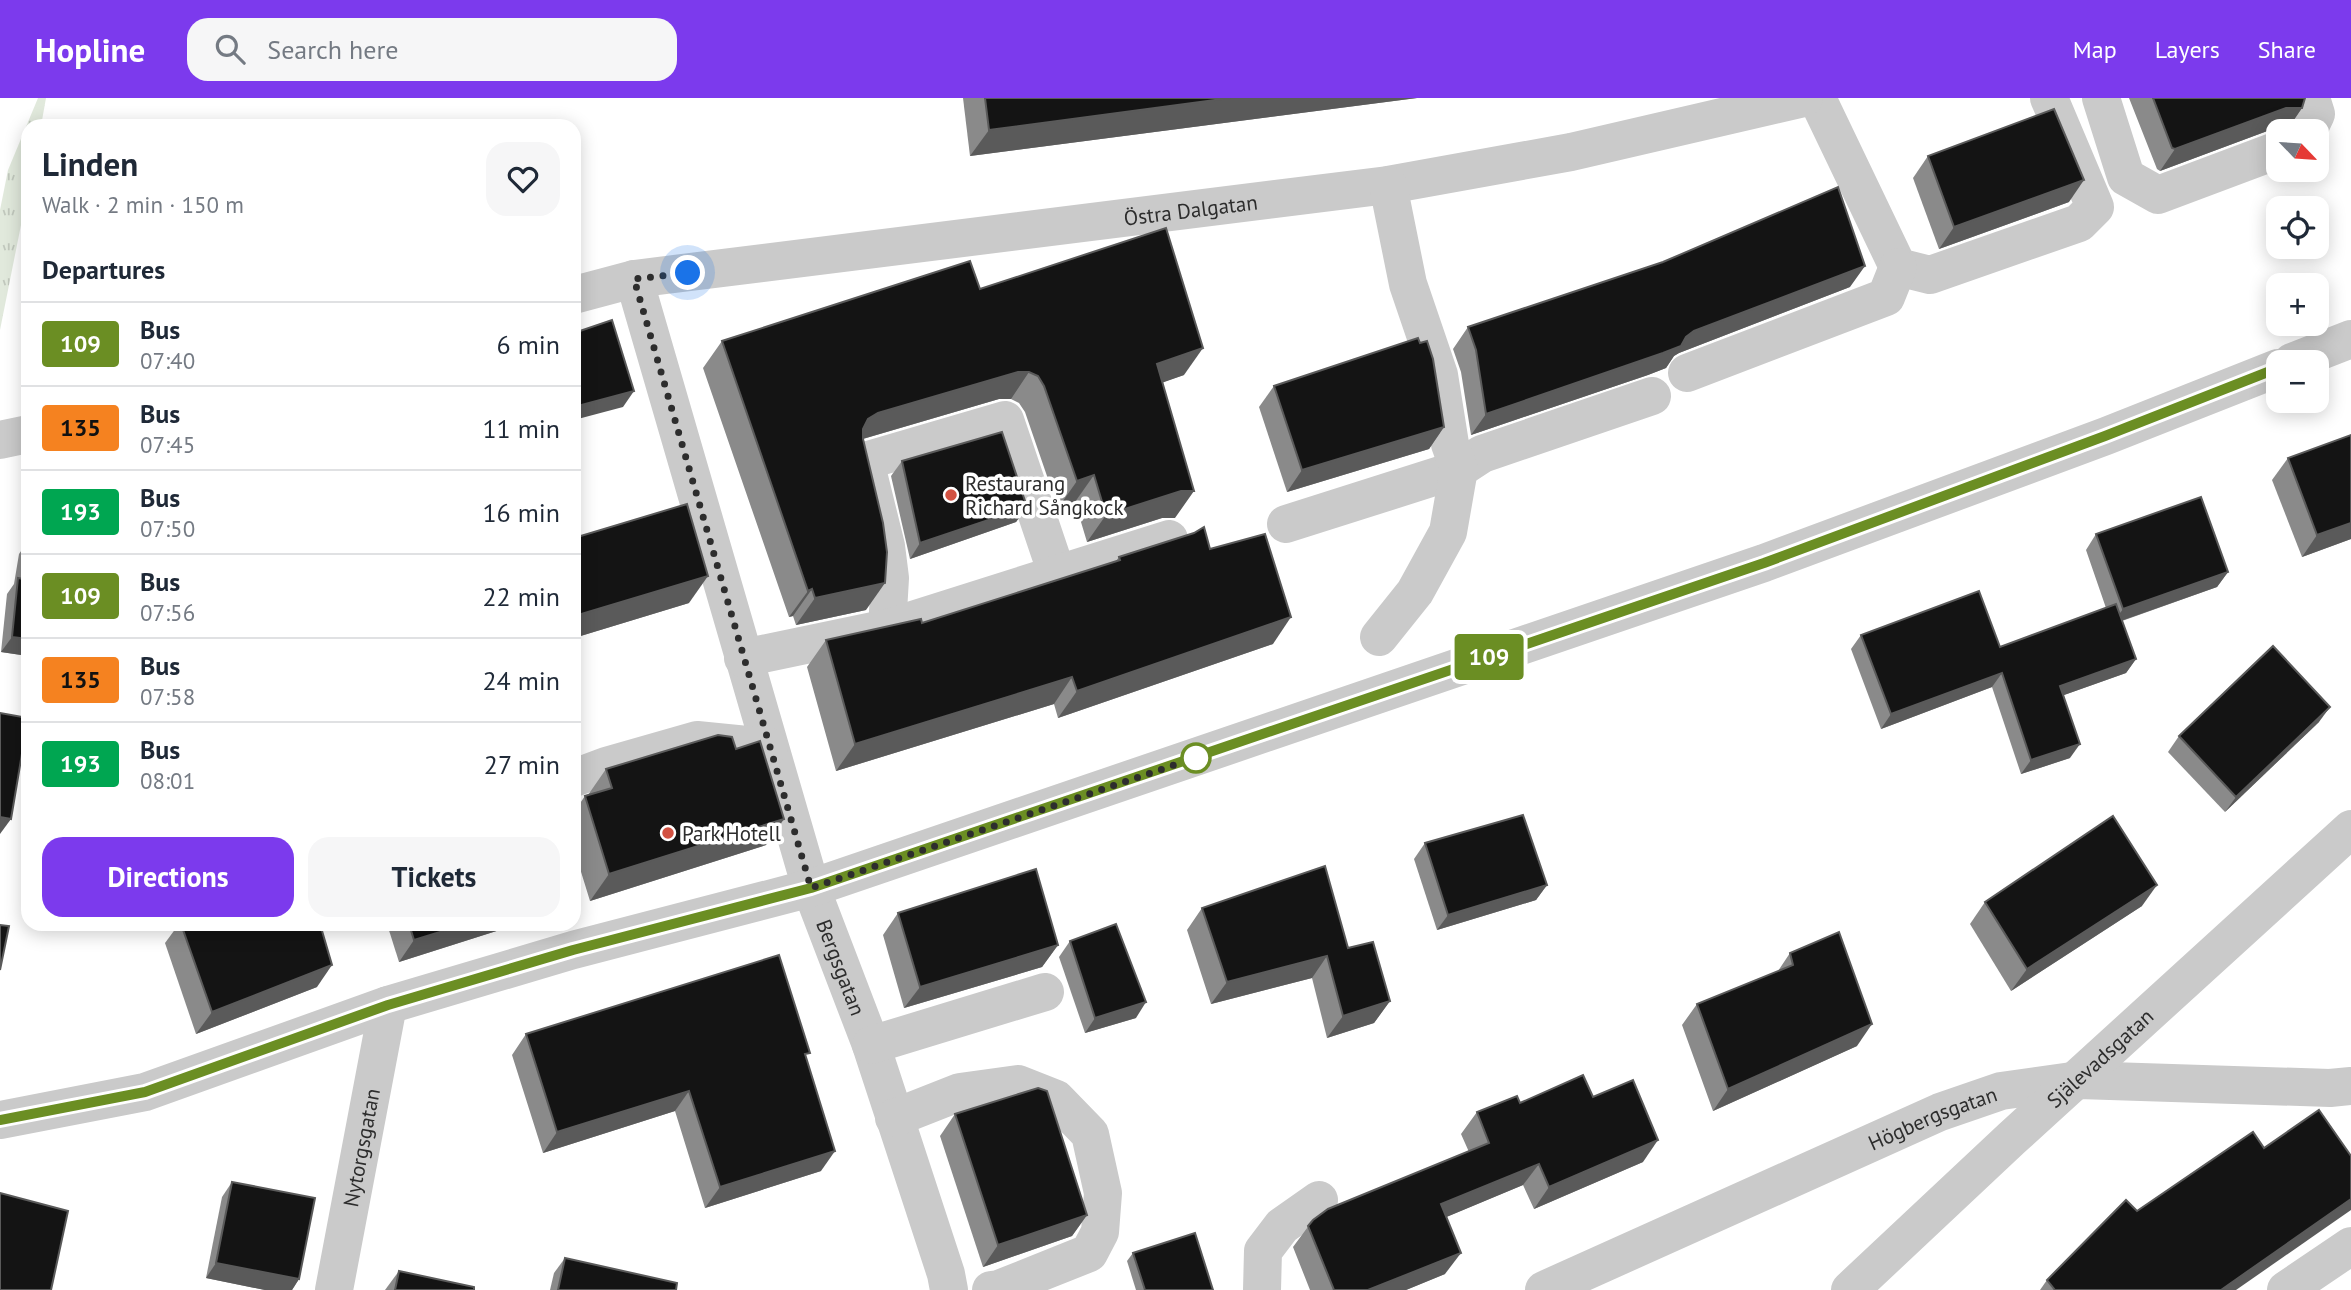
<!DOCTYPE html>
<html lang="en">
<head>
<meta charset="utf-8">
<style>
	:root { --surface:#fff; --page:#f6f6f7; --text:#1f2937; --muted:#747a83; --line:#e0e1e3; --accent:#7c3aed }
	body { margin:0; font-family:"PT Sans",sans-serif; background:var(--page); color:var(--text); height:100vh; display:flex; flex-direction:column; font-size:26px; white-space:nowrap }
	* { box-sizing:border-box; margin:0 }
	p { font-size:23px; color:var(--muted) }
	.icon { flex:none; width:38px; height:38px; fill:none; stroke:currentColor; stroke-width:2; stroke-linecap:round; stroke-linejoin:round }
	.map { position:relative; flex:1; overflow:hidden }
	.panel { position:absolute; left:21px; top:21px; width:560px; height:812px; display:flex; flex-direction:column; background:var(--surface); border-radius:21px; box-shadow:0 4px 18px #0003 }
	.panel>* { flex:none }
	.badge { padding:0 14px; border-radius:5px; font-size:24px; line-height:46px }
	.needle { width:46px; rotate:115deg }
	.fabs { position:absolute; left:2266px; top:21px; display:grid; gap:14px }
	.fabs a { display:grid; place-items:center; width:63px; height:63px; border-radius:14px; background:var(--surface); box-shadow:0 4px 18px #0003; font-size:35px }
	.you { position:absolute; width:35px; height:35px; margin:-18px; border:5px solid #fff; border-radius:50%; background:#1a73e8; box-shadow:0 0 0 10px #1a73e833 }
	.map>.badge { position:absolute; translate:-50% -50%; box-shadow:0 0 0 4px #fff }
	h2 { padding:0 21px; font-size:26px; line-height:63px }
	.round { display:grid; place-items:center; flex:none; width:74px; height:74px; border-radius:21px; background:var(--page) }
	.headline { display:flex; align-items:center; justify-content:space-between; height:119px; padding:0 21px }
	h1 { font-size:33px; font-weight:800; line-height:52px }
	.primary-button { display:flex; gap:14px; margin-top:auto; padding:14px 21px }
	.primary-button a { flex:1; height:80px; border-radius:21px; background:var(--accent); color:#fff; font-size:28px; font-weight:800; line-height:80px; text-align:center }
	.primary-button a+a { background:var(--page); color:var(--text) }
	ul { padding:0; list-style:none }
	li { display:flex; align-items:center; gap:21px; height:84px; padding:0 21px; border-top:2px solid var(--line) }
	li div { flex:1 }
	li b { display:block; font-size:26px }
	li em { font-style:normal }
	li .badge { min-width:77px; font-weight:700; text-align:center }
	header { display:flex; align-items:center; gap:42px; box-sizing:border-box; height:98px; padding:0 35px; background:var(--accent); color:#fff }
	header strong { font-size:33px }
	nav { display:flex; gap:38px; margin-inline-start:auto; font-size:24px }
	.search { width:490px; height:63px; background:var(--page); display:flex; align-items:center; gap:18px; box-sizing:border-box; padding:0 24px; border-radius:21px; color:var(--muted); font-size:26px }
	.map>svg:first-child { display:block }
	.grass { fill:url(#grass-tufts) }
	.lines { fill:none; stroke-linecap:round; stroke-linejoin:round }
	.minor { stroke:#cacaca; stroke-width:38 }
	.wall { fill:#8a8a8a }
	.shaded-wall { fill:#5a5a5a }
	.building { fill:#141414; stroke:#5a5a5a; stroke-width:2 }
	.line-casing { stroke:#fff; stroke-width:16 }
	.line { stroke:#6b8e23; stroke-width:10 }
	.walk { stroke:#2d2d2d; stroke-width:7; stroke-dasharray:0 12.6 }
	.poi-dot { fill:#d25141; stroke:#fff; stroke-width:2.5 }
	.stop-dot { fill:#fff; stroke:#6b8e23; stroke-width:3.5 }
	.labels { text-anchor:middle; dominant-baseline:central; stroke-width:7; stroke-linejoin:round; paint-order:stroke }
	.street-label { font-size:21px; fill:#2d2d2d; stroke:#fff }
	.poi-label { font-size:21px; fill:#2d2d2d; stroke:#fff; text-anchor:start }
</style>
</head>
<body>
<header>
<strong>Hopline</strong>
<div class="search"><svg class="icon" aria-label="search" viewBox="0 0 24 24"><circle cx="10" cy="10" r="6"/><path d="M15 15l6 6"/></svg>Search here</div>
<nav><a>Map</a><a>Layers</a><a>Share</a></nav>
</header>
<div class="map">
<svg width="2351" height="1192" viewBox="0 0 2351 1192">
	<defs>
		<pattern id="grass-tufts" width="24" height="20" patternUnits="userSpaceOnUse" patternTransform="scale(1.75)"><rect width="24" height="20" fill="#e1e9dc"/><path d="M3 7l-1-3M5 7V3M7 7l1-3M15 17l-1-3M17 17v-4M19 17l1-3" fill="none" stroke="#c1c8bd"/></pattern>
	</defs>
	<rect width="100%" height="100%" fill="#fff"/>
	<polygon class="grass" points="38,0 46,0 41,28 28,28 28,92 0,232 0,112 8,72"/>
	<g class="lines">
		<g class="minor">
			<polyline points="1817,0 1898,169 1930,177 2079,125 2095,109 2049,0"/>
			<polyline points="2101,0 2126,79 2158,97 2278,52"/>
			<polyline points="2308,33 2316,16 2311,0"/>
			<path id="s1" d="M634,181L811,790L871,947L946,1176L949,1192"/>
			<path id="s2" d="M574,197L634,181L1388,87L1571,54L1804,0"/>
			<polyline points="2292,264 2351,241"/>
			<polyline points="1687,275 1886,199 1898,169"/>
			<polyline points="0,342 28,336"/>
			<polyline points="1286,426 1459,371 1482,356 1652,298"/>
			<polyline points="887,530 890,480 886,448 865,363 1005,322 1057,476"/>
			<polyline points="1379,539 1415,494 1448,434 1459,371 1450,346 1439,277 1408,186 1388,87"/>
			<polyline points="743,560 887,530 1169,441"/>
			<polyline points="574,680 606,668 697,642 769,649"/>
			<polyline points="871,947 1045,894"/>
			<polyline points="894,1020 960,994 1018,986 1056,1001 1090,1036 1103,1095 1100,1134 1089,1155 999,1191 991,1192"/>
			<polyline points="0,1022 145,994 388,907 573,852 811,790 1764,465 2106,338 2278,270"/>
			<path id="s3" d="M334,1192L388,907"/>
			<polyline points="1262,1192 1263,1153 1282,1128 1319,1102"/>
			<path id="s4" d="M1544,1192L1940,1014L2001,993L2079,982L2330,990L2351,988"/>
			<path id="s5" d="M1850,1192L2012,1040L2351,731"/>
			<polyline points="2286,1192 2351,1148"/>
		</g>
	</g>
	<g class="wall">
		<polygon points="963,0 1417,0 970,58"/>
		<polygon points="2129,0 2305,0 2302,10 2287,32 2270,32 2160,73 2157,71"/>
		<polygon points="1928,58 2069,104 1939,151 1913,80"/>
		<polygon points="1850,189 1679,255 1674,258 1666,270 1648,277 1471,337 1461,274 1453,251 1468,229"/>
		<polygon points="980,191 1184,277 1163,284 1175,420 1162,420 1087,444 1075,404 1058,410 1025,314 1019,305 1011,301 999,301 863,341 866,512 796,527 793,518 789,519 703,270 722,243"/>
		<polygon points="1274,288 1444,329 1429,351 1287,394 1259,309"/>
		<polygon points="2351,337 2351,441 2302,459 2272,382 2288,360"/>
		<polygon points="902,363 1027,409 1016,424 910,461 891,378"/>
		<polygon points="2096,436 2228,474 2217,489 2122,523 2136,561 2126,575 2064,597 2070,660 2021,676 1992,589 1881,631 1851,551 1861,537 2000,549 2106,510 2086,452"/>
		<polygon points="574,440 689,505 574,540"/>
		<polygon points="28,443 28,558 1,554 7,496 14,486 19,456"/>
		<polygon points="1210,451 1273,546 1058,620 1054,606 836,673 807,569 826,542 922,525 1116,463 1119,459"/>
		<polygon points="2319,624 2225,714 2168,654 2179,638"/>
		<polygon points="736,651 766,747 590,803 574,751 574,714 585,698 588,697 606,671"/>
		<polygon points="1425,745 1547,787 1536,802 1437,832 1414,761"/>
		<polygon points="1985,804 2142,808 2011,893 1970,826"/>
		<polygon points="1202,810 1348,850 1390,903 1374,925 1327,940 1312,880 1211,906 1187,832"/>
		<polygon points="898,815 1058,847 1042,869 904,910 883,837"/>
		<polygon points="179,826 320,826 317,889 196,936 165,845"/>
		<polygon points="387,826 511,826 509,829 399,864"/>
		<polygon points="1070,843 1136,920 1085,935 1059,859"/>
		<polygon points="1790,855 1857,948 1713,1013 1682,927 1697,906 1778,873"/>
		<polygon points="526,936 806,960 821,1073 705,1110 675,1013 543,1055 512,957"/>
		<polygon points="1593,999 1643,1064 1534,1111 1523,1087 1446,1119 1445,1176 1406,1192 1310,1192 1293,1149 1313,1122 1469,1054 1461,1036 1477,1014 1520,1005"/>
		<polygon points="955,1016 1087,1117 1072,1138 983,1169 940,1038"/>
		<polygon points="232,1084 299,1181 292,1192 265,1192 206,1180 222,1099"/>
		<polygon points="2137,1113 2236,1192 2040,1192 2047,1182"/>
		<polygon points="1133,1155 1213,1192 1136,1192 1127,1163"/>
		<polygon points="565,1160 676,1192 550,1192 554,1175"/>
		<polygon points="399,1173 474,1192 385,1192"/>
	</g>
	<g class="shaded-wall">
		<polygon points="1230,0 1417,0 970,58 989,32"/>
		<polygon points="2286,10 2302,10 2287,32 2270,32 2160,73 2175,51"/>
		<polygon points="2084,82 2069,104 1939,151 1954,129"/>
		<polygon points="1865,168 1850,189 1679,255 1674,258 1666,270 1648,277 1471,337 1486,316 1686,239 1694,233"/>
		<polygon points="1203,250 1184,277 1139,293 1157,266"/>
		<polygon points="1018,274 1029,274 1011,301 999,301 859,342 849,348 868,321 878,315"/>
		<polygon points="634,293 623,309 574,322 574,309"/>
		<polygon points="1444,329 1429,351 1287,394 1302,372"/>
		<polygon points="1094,377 1075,404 1058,410 1077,383"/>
		<polygon points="1181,393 1194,393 1175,420 1162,420 1087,444 1106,417"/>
		<polygon points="1027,409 1016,424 910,461 920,445"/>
		<polygon points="2351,425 2351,441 2302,459 2317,437"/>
		<polygon points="2228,474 2217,489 2112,526 2123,511"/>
		<polygon points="708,478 689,505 574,540 574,523 578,517"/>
		<polygon points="885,485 866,512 796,527 815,500"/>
		<polygon points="812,491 793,518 789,519 808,493"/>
		<polygon points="1291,519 1273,546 1058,620 1077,593"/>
		<polygon points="12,539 28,541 28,558 1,554"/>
		<polygon points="2136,561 2126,575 2050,602 2060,588"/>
		<polygon points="2002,575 1992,589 1881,631 1891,616"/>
		<polygon points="1072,579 1054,606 836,673 855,646"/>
		<polygon points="2330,609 2319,624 2225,714 2236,699"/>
		<polygon points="2080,646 2070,660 2021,676 2031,662"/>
		<polygon points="0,719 11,721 0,736"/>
		<polygon points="784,721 766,747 590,803 609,776"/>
		<polygon points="1547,787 1536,802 1437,832 1448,817"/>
		<polygon points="2157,787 2142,808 2011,893 2027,871"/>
		<polygon points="466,826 511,826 509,829 399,864 414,842"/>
		<polygon points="1058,847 1042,869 904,910 920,889"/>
		<polygon points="1327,858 1312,880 1211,906 1227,884"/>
		<polygon points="332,867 317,889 196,936 212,914"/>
		<polygon points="1390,903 1374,925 1327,940 1343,918"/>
		<polygon points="1146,904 1136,920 1085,935 1095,920"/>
		<polygon points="1872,926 1857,948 1713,1013 1728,991"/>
		<polygon points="689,993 675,1013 543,1055 557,1034"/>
		<polygon points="1658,1042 1643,1064 1534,1111 1549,1089"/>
		<polygon points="835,1053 821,1073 705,1110 720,1089"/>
		<polygon points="1539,1066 1523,1087 1425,1128 1441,1106"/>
		<polygon points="2351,1101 2351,1112 2236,1192 2221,1192"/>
		<polygon points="1087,1117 1072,1138 983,1169 998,1147"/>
		<polygon points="1461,1155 1445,1176 1406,1192 1368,1192"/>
		<polygon points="216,1165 299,1181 292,1192 265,1192 206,1180"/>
	</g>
	<g class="building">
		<polygon points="985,0 1230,0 989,32"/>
		<polygon points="2153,0 2305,0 2302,10 2286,10 2175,51 2172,50"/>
		<polygon points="2054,11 2084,82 1954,129 1928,58"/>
		<polygon points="1838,89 1865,168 1694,233 1686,239 1681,248 1663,255 1486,316 1476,252 1468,229 1663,164"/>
		<polygon points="1166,130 1203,250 1157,266 1194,393 1181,393 1106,417 1094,377 1077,383 1044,288 1038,278 1029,274 1018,274 878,315 868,321 863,331 863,341 883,425 887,454 885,485 815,500 812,491 808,493 722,243 970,163 980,191"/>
		<polygon points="612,222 634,293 574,309 574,235"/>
		<polygon points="1418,240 1420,245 1427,243 1433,261 1444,329 1302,372 1274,288"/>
		<polygon points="1002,334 1027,409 920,445 902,363"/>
		<polygon points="2351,337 2351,425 2317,437 2288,360"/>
		<polygon points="2201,399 2228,474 2123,511 2096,436"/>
		<polygon points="687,406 708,478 578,517 574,504 574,440"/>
		<polygon points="1204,429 1210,451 1265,436 1291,519 1077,593 1072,579 855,646 826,542 921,521 922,525 1120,462 1119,459 1194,435"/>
		<polygon points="28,452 28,541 12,539 18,480 23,481"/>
		<polygon points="1979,493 2000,549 2116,506 2136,561 2060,588 2080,646 2031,662 2002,575 1891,616 1861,537"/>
		<polygon points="2273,548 2330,609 2236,699 2179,638"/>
		<polygon points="0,615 28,620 11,721 0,719"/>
		<polygon points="718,637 732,639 736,651 760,643 784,721 609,776 585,698 612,690 606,671"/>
		<polygon points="1523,717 1547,787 1448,817 1425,745"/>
		<polygon points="2113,718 2157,787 2027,871 1985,804"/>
		<polygon points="1325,768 1348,850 1373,844 1390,903 1343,918 1327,858 1227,884 1202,810"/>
		<polygon points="1036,771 1058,847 920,889 898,815"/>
		<polygon points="181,826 320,826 332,867 212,914"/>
		<polygon points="409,826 466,826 414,842"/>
		<polygon points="1116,826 1146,904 1095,920 1070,843"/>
		<polygon points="0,827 9,828 0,872"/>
		<polygon points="1839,834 1872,926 1728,991 1697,906 1793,867 1790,855"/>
		<polygon points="779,857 810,955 805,956 835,1053 720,1089 689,993 557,1034 526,936"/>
		<polygon points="1583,977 1593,999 1633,982 1658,1042 1549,1089 1539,1066 1441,1106 1461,1155 1368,1192 1334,1192 1308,1128 1313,1122 1328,1111 1489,1045 1477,1014 1517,998 1520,1005"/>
		<polygon points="1038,990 1047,993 1087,1117 998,1147 955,1016"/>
		<polygon points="2319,1012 2351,1058 2351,1101 2221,1192 2055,1192 2047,1182 2126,1102 2137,1113 2253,1034 2264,1050"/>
		<polygon points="232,1084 315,1100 299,1181 216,1165"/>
		<polygon points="0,1095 68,1113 51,1192 0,1192"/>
		<polygon points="1195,1135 1213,1192 1145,1192 1133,1155"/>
		<polygon points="565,1160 677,1185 676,1192 558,1192"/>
		<polygon points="399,1173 474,1189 474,1192 395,1192"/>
	</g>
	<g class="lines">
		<defs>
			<polyline id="line" points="0,1022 145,994 388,907 573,852 811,790 1764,465 2105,338 2278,270"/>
		</defs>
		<use href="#line" class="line-casing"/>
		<use href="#line" class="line"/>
		<polyline class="walk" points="688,175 634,181 811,790 1198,659 1196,660"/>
	</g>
	<g class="poi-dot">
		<circle cx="951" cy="397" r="7"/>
		<circle cx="668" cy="735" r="7"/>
	</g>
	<circle class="stop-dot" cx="1196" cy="660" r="14"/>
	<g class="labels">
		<g class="street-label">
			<text stroke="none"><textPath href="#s2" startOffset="623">Östra Dalgatan</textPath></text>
			<text stroke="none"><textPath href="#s1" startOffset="719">Bergsgatan</textPath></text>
			<text stroke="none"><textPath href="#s5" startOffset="341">Själevadsgatan</textPath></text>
			<text stroke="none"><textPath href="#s4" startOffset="425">Högbergsgatan</textPath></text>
			<text stroke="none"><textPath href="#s3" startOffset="145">Nytorgsgatan</textPath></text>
		</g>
		<g class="poi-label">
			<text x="965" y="385">Restaurang<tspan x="965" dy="24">Richard Sångkock</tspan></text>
			<text x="682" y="735">Park Hotell</text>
		</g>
	</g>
</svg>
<div class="fabs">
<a><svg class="needle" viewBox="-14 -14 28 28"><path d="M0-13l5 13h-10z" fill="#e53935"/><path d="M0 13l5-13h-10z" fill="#747a83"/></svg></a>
<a><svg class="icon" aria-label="locate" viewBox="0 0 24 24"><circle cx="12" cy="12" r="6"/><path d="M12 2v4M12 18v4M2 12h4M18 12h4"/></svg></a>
<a>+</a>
<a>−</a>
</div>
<div class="you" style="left:688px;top:175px"></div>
<b class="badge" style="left:1489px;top:559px;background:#6b8e23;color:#fff">109</b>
<section class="panel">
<div class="headline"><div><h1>Linden</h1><p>Walk · 2 min · 150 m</p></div><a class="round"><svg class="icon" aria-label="heart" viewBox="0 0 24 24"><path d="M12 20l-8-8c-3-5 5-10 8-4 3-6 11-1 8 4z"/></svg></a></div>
<h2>Departures</h2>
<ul>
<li><span class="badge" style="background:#6b8e23;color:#fff">109</span><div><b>Bus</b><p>07:40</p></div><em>6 min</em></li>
<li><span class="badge" style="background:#f58220;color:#111">135</span><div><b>Bus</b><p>07:45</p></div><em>11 min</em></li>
<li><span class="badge" style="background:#00a651;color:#fff">193</span><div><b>Bus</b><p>07:50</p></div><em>16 min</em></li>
<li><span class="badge" style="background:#6b8e23;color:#fff">109</span><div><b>Bus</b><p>07:56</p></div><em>22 min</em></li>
<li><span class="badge" style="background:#f58220;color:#111">135</span><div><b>Bus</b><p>07:58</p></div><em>24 min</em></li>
<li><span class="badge" style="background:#00a651;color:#fff">193</span><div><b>Bus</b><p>08:01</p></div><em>27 min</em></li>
</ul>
<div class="primary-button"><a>Directions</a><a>Tickets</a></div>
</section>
</div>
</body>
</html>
